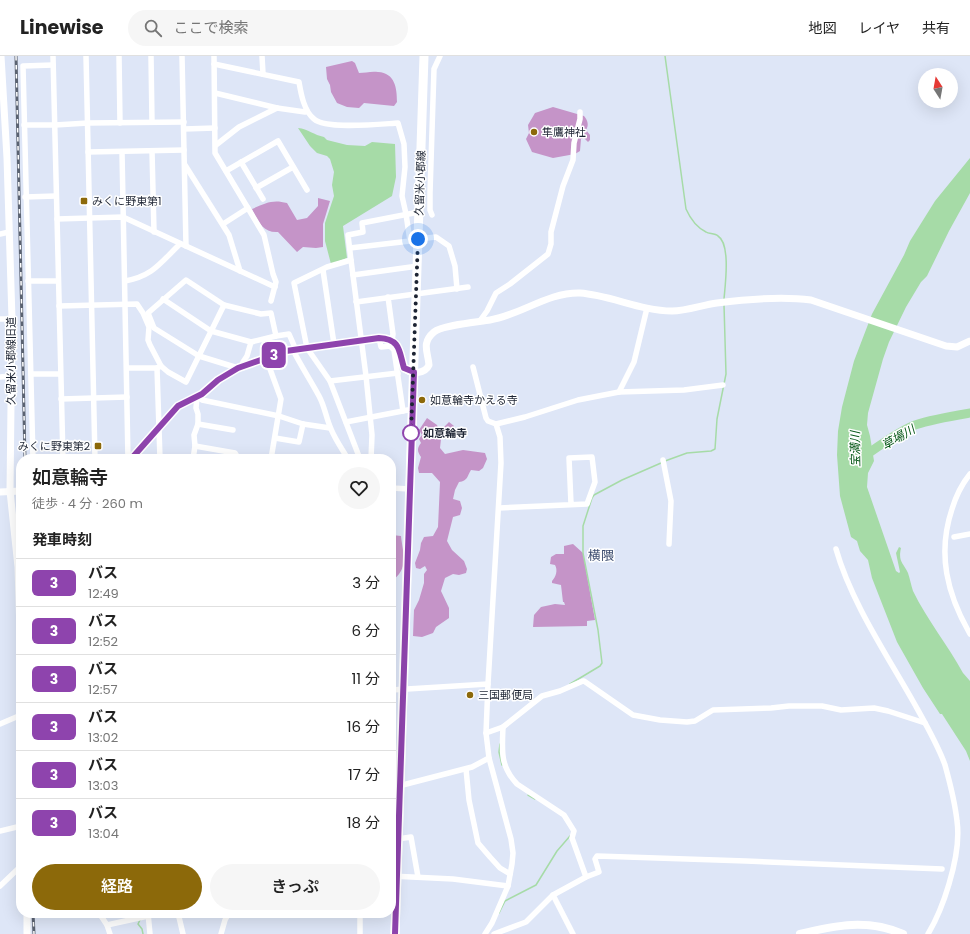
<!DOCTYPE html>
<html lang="ja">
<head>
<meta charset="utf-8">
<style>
	:root { --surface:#fff; --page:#f6f6f6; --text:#222; --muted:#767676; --line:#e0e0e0; --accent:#8c690a }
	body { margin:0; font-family:Poppins,"Noto Sans JP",sans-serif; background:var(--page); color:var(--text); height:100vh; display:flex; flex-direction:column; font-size:15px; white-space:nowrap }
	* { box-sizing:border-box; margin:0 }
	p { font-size:13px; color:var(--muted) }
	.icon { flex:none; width:22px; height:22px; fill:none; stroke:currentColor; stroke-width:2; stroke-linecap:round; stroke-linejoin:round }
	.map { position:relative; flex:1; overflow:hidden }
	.details { position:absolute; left:16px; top:398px; width:380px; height:464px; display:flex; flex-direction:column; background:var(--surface); border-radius:16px; box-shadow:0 4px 16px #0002 }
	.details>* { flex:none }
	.badge { padding:0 8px; border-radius:6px; font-size:14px; line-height:26px }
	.needle { width:26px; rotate:349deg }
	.fabs { position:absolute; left:918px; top:12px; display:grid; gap:8px }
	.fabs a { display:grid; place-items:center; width:40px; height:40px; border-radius:50%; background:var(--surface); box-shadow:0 4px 16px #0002; font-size:20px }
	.you { position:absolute; width:20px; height:20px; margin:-10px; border:3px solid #fff; border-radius:50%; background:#1a73e8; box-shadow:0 0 0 6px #1a73e833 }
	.map>.badge { position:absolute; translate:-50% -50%; box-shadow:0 0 0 2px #fff }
	h2 { padding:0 16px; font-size:15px; line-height:36px }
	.round { display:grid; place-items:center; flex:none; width:42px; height:42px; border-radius:21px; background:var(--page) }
	.head { display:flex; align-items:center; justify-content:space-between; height:68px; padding:0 16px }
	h1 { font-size:19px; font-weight:600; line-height:30px }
	.button { display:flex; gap:8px; margin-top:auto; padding:8px 16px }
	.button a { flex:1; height:46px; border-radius:24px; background:var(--accent); color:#fff; font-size:16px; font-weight:600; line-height:46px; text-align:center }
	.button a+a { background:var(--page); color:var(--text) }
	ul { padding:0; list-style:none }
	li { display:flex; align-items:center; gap:12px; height:48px; padding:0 16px; border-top:1px solid var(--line) }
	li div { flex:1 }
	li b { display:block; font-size:15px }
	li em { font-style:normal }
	li .badge { min-width:44px; font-weight:700; text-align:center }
	header { display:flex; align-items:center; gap:24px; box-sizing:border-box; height:56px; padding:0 20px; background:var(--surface); border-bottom:1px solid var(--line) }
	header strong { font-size:19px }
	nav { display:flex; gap:22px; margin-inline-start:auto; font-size:14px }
	.search { width:280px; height:36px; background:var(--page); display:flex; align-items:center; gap:10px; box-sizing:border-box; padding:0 14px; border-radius:22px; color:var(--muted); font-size:15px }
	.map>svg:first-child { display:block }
	.forest { fill:#c594c8 }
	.water { fill:#a6dba7 }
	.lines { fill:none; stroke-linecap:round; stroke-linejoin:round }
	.stream { stroke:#a6dba7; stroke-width:1.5 }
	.river { stroke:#a6dba7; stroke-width:9 }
	.minor { stroke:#fff; stroke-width:5.5 }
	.tertiary { stroke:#fff; stroke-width:7 }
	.secondary { stroke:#fff; stroke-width:8 }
	.primary { stroke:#fff; stroke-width:9 }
	.rail-casing { stroke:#5a6271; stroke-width:3 }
	.rail { stroke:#fff; stroke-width:1.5; stroke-dasharray:4.5; stroke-linecap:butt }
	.line-casing { stroke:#fff; stroke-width:9 }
	.line { stroke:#8e44ad; stroke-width:6 }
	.walk { stroke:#1d2433; stroke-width:4; stroke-dasharray:0 7.2 }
	.poi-dot { fill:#8c690a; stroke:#fff; stroke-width:1.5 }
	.stop-dot { fill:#fff; stroke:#8e44ad; stroke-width:2 }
	.labels { text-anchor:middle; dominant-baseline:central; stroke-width:3; stroke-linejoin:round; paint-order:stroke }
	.poi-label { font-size:11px; fill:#1d2433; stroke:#fff; text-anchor:start }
	.street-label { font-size:11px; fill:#1d2433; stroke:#fff }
	.stop-label { font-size:11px; font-weight:bold; fill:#1d2433; stroke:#fff; text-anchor:start }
	.water-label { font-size:12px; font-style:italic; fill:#035514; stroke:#fff }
	.quarter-label { font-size:13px; fill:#3e4e70; stroke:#fff }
</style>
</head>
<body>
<header>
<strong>Linewise</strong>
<div class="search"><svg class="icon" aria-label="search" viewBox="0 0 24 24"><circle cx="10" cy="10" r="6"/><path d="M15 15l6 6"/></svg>ここで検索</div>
<nav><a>地図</a><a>レイヤ</a><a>共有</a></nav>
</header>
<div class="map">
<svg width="970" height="878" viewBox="0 0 970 878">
	<rect width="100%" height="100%" fill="#dee6f7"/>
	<g class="forest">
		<path d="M352,5L355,7L359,17C365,17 371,15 378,16C395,17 397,32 397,46L394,50L364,47L359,52L347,51L337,47L331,36L330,29L327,23L326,11Z"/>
		<path d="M553,51L584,60C588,65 589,69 586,74L590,79V84L588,86L584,82L581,83L580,95L575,98L553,102L532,96L526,83L529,77L528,69L535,57Z"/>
		<path d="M318,142L330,145L323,168V191L316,192L303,191L297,196L278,176C263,177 258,166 252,153C265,147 273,143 287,147L297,164L307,162L318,150Z"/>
		<path d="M427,362L437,369L439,374L443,372L449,366L454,370L452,375L441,383L440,392L445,398L463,394L485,397L487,403L483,412L479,415L471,414C467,420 468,425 459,426L455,434L453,443L460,445L462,452L460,459L453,461L447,485L452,494L464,505L467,513L466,517L459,519L453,518L445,522L441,535L449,552V562L436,571L433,577L422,581L413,580L414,554L419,544L424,527V518L427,514L425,510L420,513L416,512L415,507L420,494L421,487L424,481L433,480L438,471L440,426L432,417H419L418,412L421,401C417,395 417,392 421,387L419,383L422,379L419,374Z"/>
		<path d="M392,479L401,480C403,500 410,511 391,526V481Z"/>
		<path d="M573,488L583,497L595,564L587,565V570L533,571L534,559L541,551L555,548L565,549L564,546H563L561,529L552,527V525C556,521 558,514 555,509L550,508L551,501L556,498H564V490Z"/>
	</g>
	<g class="water">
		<path d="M298,72C308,73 314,79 324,81L327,84L347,89L365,90L372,86L395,88L396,121L392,140L343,170L347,202L331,208L325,185V167L334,140L332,129L334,116L330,103L327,100L317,97L310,90Z"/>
		<path d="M970,102V137L949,175L927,220L921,226L906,251L889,286L883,303L868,357L867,369L870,380L874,405L868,417L867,431L896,515L899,517L900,516L896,497L899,491L901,492C898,506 903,506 908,517C910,523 911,529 913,535C927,564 948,589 963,617L970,625V705L966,695L942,658H940L923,632L897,586L872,522L868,504L860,495L857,485L851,481L840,440L837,399L838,375L842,351L854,305L872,258L904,199L910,185L935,145Z"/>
	</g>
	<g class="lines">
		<g class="stream">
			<path d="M665,0L686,153C690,162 696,171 706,176C709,178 715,177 718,180C731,188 725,230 724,243"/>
			<polyline points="665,405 687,397 711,395 715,393 717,363 726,318 724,249"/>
			<polyline points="570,628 600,610 602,607 598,574 583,497 583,470 592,442 594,439 622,424 661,407"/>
			<polyline points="500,688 499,696 502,709"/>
			<polyline points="528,739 535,743"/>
			<polyline points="499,857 505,845 536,829 557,795 570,780"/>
			<polyline points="140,864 138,868 142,873 143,878"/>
		</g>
		<path class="river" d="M862,402C877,391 898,376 915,369C933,363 952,360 970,357"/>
		<g class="minor">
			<polyline points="53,0 63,403"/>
			<polyline points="86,0 95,403"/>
			<polyline points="119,0 120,67"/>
			<polyline points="151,0 152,66"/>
			<polyline points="182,0 186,190"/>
			<polyline points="214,0 215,97 264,179 273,218 276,226 271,245"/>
			<polyline points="262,0 263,18"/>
			<path d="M214,8L299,26C301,38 304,55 314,63C326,74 381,68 398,67L404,88L405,111L402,140L406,158L410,185L350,192"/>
			<polyline points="215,37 277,52"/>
			<polyline points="24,69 55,69 88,67 184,66"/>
			<polyline points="184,73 215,72"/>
			<polyline points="216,89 239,71 277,52 305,56 307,55"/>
			<polyline points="152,95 154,176"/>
			<polyline points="88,96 184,94"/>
			<polyline points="122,96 128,403"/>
			<polyline points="241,106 263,143"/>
			<polyline points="185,109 229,179 240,215"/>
			<polyline points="226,115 278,85 307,134"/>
			<polyline points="256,132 293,111"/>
			<polyline points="25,141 56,140"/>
			<polyline points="432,159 430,154 430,137 434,13 440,0"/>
			<polyline points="57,163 123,161 275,231"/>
			<polyline points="223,168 248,152"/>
			<polyline points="0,178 9,176"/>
			<polyline points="418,183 436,181 449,190 455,210 457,233"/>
			<polyline points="351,204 366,320 372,379 371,403"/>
			<polyline points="323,214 334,288"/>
			<polyline points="353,219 418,210"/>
			<polyline points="28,225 58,225"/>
			<path d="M125,225C153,220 160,207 180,188"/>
			<polyline points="388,241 393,278 392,285"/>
			<polyline points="163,243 211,275 251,286 247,300 243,306 242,310"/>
			<polyline points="356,246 468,231"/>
			<polyline points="224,249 186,224 148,257 154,272 199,300 238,312"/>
			<polyline points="59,250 137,248 143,257 149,271 148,284 150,289 161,310 157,312 160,403"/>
			<polyline points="0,263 12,263"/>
			<polyline points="479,266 487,255 496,237 510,228 548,198 551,188 551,176 563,130 573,104 574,87 580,63 580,56"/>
			<polyline points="379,282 381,291 390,290 394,294 403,355"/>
			<polyline points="251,286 276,280"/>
			<path d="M293,294C301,310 311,325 319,340C325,351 326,362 331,373C335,383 342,393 348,403"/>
			<polyline points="266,302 281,343 271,403"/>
			<polyline points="161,310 168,316 186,326 224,249 261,258 271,257 276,280 289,278 296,294"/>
			<polyline points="473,311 486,362 488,365 496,368 525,361 578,344 619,336 684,334 723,329"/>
			<polyline points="127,312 157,312"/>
			<polyline points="31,318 60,318"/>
			<polyline points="0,321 11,320"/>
			<polyline points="330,325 398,317"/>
			<polyline points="619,336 634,306 647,252"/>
			<polyline points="197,341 202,344 279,360 303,368 330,372"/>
			<polyline points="61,343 127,341"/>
			<polyline points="346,366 413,353"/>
			<polyline points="198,368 233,374"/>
			<polyline points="275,382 299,386 303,368"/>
			<polyline points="195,390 235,397 238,402 242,403"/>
			<polyline points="33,403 23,10 53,9"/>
			<polyline points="193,403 195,390 194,379 198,368 198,358 196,352 197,341"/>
			<polyline points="360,403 330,325 307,292 294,227 327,211 351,204 348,179 363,176 362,167 419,156"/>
			<polyline points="663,404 671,445 669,488"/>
			<path d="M970,418C961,429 956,440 952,453C937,498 947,538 970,578"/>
			<polyline points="391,432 410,433"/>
			<polyline points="499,452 587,448 595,426 592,401 569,402 571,448"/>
			<polyline points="954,481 970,478"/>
			<path d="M836,493C851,546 887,599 914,647C924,665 938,689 945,709C950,727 955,747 957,765C960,786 955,808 949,828C944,845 937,863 928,878"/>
			<polyline points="391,634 488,628"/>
			<polyline points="0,668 21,659"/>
			<path d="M503,671C502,695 500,710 517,728L564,759L574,775L572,782L586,821"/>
			<polyline points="486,677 503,671 542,640 560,635 583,625 584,625 633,659 660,664 687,666 695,665 713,654 771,652 789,650 822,650 841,654 874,652 888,655 925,667"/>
			<polyline points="466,713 469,744 478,787 490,801 500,812 510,818"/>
			<polyline points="391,732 472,711 489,702"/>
			<polyline points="0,775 21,770"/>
			<polyline points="391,784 411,781 418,821"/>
			<polyline points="391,820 453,823 508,830"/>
			<polyline points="0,830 21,810"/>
			<polyline points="553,839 573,878"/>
			<polyline points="99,857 107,869 110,878"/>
			<polyline points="148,857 150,878"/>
			<polyline points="178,857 183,878"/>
			<polyline points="107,869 148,860"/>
			<polyline points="221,878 225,864 229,857"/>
			<polyline points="360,878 360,857"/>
			<polyline points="485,878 492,867 508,830 512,808 513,797 511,783 489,702 486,677 488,628 501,407 500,381 496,368"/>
			<polyline points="494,878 526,866 553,839 586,821 599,816 595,803 597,800 746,805 942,813"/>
		</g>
		<g class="tertiary">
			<polyline points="1,0 7,102 12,263 10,435 18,511 21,610"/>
			<path d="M131,403L178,350L202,338L218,324L238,312L286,295L379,282C393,283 400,290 402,303C402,306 402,310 404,312C411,319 425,318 429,309C428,296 421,287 434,276C442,269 478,266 490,264C521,259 548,236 580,237C610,239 641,255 672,255C687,255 702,249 717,247C748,243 780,240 811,244L946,290L957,291L970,285"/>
			<polyline points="0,436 21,435"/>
			<polyline points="27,857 27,878"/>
		</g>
		<path class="secondary" d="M800,878C836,869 868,863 903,878"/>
		<polyline class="primary" points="395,878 424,0"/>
		<defs>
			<g id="rail">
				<polyline points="16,0 25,403"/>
				<polyline points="33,857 34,878"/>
			</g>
		</defs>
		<use href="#rail" class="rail-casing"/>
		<use href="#rail" class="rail"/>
	</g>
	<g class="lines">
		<defs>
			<path id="line" d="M131,403L178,350L202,338L218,324L238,312L286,295L379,282C401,283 399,296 404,312L414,316L395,878"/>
		</defs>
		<use href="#line" class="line-casing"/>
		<use href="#line" class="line"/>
		<polyline class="walk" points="411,377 418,183"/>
	</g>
	<g class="poi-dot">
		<circle cx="534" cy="76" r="4"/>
		<rect x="80" y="141" width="8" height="8" rx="2"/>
		<circle cx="422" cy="344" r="4"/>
		<rect x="94" y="386" width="8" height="8" rx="2"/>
		<circle cx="470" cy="639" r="4"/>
	</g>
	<circle class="stop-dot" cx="411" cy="377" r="8"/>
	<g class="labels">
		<g class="poi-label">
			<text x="542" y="76">隼鷹神社</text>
			<text x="92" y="145">みくに野東第1</text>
			<text x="430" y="344">如意輪寺かえる寺</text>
			<text x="90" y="390" text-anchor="end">みくに野東第2</text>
			<text x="478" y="639">三国郵便局</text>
		</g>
		<g class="street-label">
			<text transform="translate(420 127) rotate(-88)">久留米小郡線</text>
			<text transform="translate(11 305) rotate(-90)">久留米小郡線旧道</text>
		</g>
		<g class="stop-label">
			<text x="423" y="377">如意輪寺</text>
		</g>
		<g class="water-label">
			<text transform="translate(898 381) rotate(-30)">草場川</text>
			<text transform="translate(855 393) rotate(-91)">宝満川</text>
		</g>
		<g class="quarter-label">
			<text x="601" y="499">横隈</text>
		</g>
	</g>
</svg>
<div class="fabs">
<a><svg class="needle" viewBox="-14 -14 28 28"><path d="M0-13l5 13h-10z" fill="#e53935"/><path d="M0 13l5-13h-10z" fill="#767676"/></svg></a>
</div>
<div class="you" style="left:418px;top:183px"></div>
<b class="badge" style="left:274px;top:299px;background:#8e44ad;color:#fff">3</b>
<section class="details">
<div class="head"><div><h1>如意輪寺</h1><p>徒歩 · 4 分 · 260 m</p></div><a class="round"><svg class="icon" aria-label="heart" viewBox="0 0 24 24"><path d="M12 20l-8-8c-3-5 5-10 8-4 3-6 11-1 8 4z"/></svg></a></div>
<h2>発車時刻</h2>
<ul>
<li><span class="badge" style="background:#8e44ad;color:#fff">3</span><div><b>バス</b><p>12:49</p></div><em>3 分</em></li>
<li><span class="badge" style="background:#8e44ad;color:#fff">3</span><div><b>バス</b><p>12:52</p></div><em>6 分</em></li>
<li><span class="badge" style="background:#8e44ad;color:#fff">3</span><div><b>バス</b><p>12:57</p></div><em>11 分</em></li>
<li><span class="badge" style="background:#8e44ad;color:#fff">3</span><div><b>バス</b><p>13:02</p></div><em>16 分</em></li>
<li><span class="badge" style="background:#8e44ad;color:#fff">3</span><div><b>バス</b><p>13:03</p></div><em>17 分</em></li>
<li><span class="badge" style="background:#8e44ad;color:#fff">3</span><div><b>バス</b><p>13:04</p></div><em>18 分</em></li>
</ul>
<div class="button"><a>経路</a><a>きっぷ</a></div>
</section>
</div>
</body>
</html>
